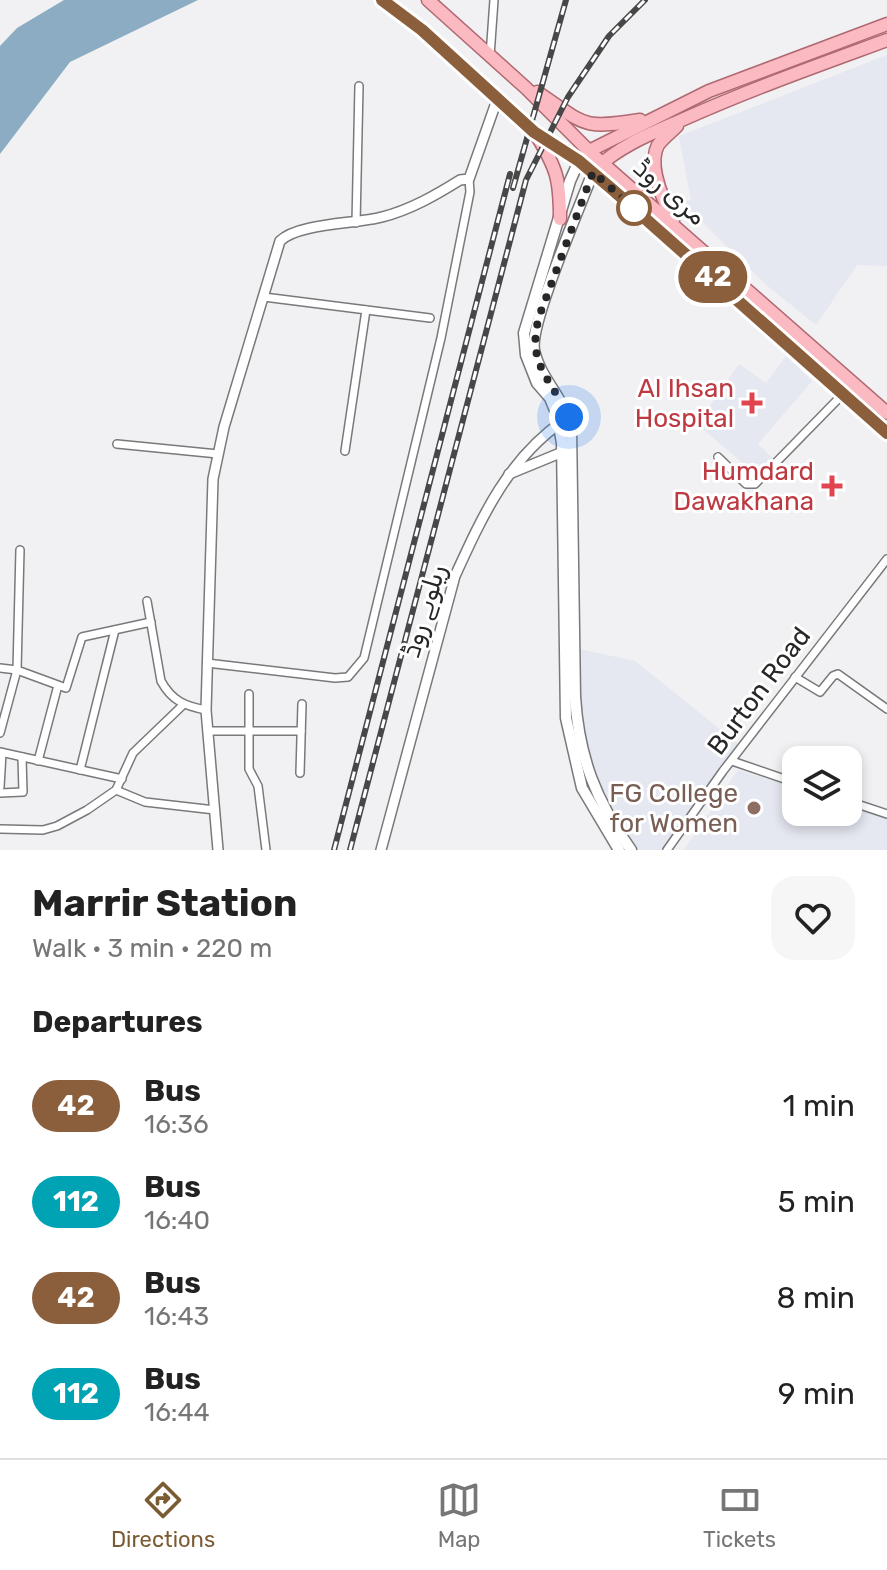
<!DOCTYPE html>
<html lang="en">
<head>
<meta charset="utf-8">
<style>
	:root { --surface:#fff; --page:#f6f6f6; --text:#222; --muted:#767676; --line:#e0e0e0; --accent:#7b5b31 }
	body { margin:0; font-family:Rubik,Cairo,sans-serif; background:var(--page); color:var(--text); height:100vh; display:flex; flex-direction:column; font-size:30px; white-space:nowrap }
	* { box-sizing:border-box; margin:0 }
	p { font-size:26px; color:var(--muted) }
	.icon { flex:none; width:44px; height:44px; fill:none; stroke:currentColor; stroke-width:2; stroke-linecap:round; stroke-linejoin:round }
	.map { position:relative; height:850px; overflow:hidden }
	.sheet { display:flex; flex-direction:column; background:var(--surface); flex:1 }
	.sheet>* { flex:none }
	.badge { padding:0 16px; border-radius:26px; font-size:28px; line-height:52px }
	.fabs { position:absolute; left:782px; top:746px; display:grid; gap:16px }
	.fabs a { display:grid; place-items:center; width:80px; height:80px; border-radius:16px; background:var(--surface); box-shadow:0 4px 12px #0003; font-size:40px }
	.you { position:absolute; width:40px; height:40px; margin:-20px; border:6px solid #fff; border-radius:50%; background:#1a73e8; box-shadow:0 0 0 12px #1a73e833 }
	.map>.badge { position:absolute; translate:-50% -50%; box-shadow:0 0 0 4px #fff }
	h2 { padding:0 32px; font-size:30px; line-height:72px }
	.round { display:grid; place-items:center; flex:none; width:84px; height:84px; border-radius:24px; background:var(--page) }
	.summary { display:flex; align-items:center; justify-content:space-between; height:136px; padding:0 32px }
	h1 { font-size:38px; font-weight:700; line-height:60px }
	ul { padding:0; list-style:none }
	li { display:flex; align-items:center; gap:24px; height:96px; padding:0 32px }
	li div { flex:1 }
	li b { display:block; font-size:30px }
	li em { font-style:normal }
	li .badge { min-width:88px; font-weight:700; text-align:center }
	.menu { display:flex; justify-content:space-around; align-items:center; height:112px; border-top:2px solid var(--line); background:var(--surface); font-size:22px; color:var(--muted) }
	.menu a { display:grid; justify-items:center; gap:4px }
	.menu .on { color:var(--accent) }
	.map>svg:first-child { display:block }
	.built { fill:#e5e7f1 }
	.water { fill:#8bacc2 }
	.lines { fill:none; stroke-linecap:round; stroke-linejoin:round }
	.minor-casing { stroke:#78797b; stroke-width:10 }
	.tertiary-casing { stroke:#78797b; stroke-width:12 }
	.secondary-casing { stroke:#78797b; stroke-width:13 }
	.primary-casing { stroke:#b06871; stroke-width:15 }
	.minor { stroke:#fff; stroke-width:7 }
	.tertiary { stroke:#fff; stroke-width:9 }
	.secondary { stroke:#fff; stroke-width:10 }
	.primary { stroke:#fbb9c1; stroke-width:12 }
	.rail-casing { stroke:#474748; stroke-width:6 }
	.rail { stroke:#fff; stroke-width:3; stroke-dasharray:9; stroke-linecap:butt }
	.line-casing { stroke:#fff; stroke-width:18 }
	.line { stroke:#8b5e3c; stroke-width:12 }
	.walk { stroke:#272728; stroke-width:8; stroke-dasharray:0 14.4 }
	.stop-dot { fill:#fff; stroke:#8b5e3c; stroke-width:4 }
	.health-dot { fill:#e0444e; stroke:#fff; stroke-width:3 }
	.education-dot { fill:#8d6e63; stroke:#fff; stroke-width:3 }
	.labels { text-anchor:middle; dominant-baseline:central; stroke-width:6; stroke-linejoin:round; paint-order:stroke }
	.street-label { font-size:26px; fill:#272728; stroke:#fff }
	.health-label { font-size:26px; fill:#be3a42; stroke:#fff; text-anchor:end }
	.education-label { font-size:26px; fill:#785e54; stroke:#fff; text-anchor:end }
</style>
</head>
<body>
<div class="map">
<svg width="887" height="850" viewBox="0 0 887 850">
	<rect width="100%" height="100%" fill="#f1f1f3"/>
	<g class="built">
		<polygon points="887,55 887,266 857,265 816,325 765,284 682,202 691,200 679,136"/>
		<polygon points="786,356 812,381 758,444 773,459 758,476 697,424 739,364 766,383"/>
		<polygon points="574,648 635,661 742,747 667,850 631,850 585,763"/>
		<polygon points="738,770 796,788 796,812 848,812 848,805 887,817 887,850 684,850"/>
	</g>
	<polygon class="water" points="64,0 198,0 70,62 0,154 0,46 17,28"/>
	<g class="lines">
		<defs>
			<g id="minor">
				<polyline points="490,56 494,0"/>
				<polyline points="356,223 359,86"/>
				<polyline points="264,297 430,318"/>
				<polyline points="117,444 218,454"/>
				<polyline points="345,451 366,310"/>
				<polyline points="718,457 746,484 755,484 843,394"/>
				<path d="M147,601L161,681C172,701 185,706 206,710"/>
				<polyline points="207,663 335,678 348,677 364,658 441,338 470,192 469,179"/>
				<polyline points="0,668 17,670 66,688 82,637 151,622"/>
				<polyline points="795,677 820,692 833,676 838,674 887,709"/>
				<polyline points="249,694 249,769 258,786 266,850"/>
				<polyline points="208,731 301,731"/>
				<polyline points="0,733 17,670 20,550"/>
				<polyline points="0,752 122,779"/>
				<polyline points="38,761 57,689"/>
				<polyline points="732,761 796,783"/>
				<polyline points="80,770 115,630"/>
				<polyline points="300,773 302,704"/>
				<polyline points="0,787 2,753"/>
				<polyline points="116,790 145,802 215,810"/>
				<polyline points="0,793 23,792 22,757"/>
				<polyline points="848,801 887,814"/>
				<polyline points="0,829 43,830 57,826 87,810 116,790 133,753 183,705"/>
				<polyline points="667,850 723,771 887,559"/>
			</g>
			<g id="tertiary">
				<polyline points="509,474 565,451"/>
				<path d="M218,850L206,710L213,479L224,427L280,241C298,223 356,224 382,217C410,210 436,195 460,180L469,179L498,97"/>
				<path d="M381,850L455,576C482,517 508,459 563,421"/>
			</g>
			<g id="secondary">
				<polyline points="579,161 570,181 524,333 526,355 537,383 550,398 557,415 562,443 566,718 582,788 619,850"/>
				<path d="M593,172C581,204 529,324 534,350C540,379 565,399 571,428L575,697C579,758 596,801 631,850"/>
			</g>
			<g id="primary">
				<polyline points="382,0 422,30 534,132 579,161 675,243 887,433"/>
				<polyline points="428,0 526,88 593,155 887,413"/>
				<path d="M537,92C585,124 581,130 640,120"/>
				<path d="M537,136C557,169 560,180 560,219"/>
				<polyline points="589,151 709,91 887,24"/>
				<path d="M598,167C621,145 655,132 684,119C751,89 819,65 887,40"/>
				<path d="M673,220C664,202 647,165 658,145C663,138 671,132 677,126"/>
			</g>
		</defs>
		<use href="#minor" class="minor-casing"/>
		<use href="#tertiary" class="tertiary-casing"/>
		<use href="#secondary" class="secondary-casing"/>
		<use href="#primary" class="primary-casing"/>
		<use href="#minor" class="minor"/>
		<use href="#tertiary" class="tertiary"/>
		<use href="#secondary" class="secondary"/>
		<use href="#primary" class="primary"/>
		<defs>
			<g id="rail">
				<polyline points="513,188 566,0"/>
				<polyline points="334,850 510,174"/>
				<polyline points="350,850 526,180 568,97 609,36 645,0"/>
			</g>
		</defs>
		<use href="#rail" class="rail-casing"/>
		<use href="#rail" class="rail"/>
	</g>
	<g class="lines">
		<defs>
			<polyline id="line" points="382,0 422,30 534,132 579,161 613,190 887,433"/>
		</defs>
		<use href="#line" class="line-casing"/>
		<use href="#line" class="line"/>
		<path class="walk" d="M569,417C550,377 525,363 540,314L593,172L634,208"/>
	</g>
	<circle class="stop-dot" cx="634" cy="208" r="16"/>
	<g class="health-dot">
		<path d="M748 391h8v8h8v8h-8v8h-8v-8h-8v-8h8z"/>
		<path d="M828 474h8v8h8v8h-8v8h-8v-8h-8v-8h8z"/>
	</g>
	<circle class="education-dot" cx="754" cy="808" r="8"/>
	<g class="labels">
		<g class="street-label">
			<text transform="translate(670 192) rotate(41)">مری روڈ</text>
			<text transform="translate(424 611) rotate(-73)">ریلوے روڈ</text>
			<text transform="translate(759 691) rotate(-53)">Burton Road</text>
		</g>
		<g class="health-label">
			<text x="734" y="388">Al Ihsan<tspan x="734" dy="30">Hospital</tspan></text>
			<text x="814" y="471">Humdard<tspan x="814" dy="30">Dawakhana</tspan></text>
		</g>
		<g class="education-label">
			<text x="738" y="793">FG College<tspan x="738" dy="30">for Women</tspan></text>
		</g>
	</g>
</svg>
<div class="fabs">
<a><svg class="icon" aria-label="layers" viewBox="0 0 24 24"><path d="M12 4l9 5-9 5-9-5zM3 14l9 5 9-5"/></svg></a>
</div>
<div class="you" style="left:569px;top:417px"></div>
<b class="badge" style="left:713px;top:277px;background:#8b5e3c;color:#fff">42</b>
</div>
<section class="sheet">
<div class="summary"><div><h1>Marrir Station</h1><p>Walk · 3 min · 220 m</p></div><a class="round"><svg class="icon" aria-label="heart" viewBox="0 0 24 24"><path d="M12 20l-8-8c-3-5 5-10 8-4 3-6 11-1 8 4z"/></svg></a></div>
<h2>Departures</h2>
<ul>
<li><span class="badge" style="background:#8b5e3c;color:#fff">42</span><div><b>Bus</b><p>16:36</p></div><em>1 min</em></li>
<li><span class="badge" style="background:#00a3b4;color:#fff">112</span><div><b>Bus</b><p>16:40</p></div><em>5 min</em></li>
<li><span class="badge" style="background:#8b5e3c;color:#fff">42</span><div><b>Bus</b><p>16:43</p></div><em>8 min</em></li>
<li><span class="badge" style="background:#00a3b4;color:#fff">112</span><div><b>Bus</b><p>16:44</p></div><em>9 min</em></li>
</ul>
</section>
<nav class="menu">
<a class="on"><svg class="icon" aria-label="directions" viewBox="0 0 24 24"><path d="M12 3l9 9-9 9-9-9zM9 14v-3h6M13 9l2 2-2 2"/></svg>Directions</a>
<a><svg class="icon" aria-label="map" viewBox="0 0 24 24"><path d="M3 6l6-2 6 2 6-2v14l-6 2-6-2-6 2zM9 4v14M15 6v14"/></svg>Map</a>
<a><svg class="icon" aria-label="tickets" viewBox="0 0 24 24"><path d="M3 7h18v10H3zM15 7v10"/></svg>Tickets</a>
</nav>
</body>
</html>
